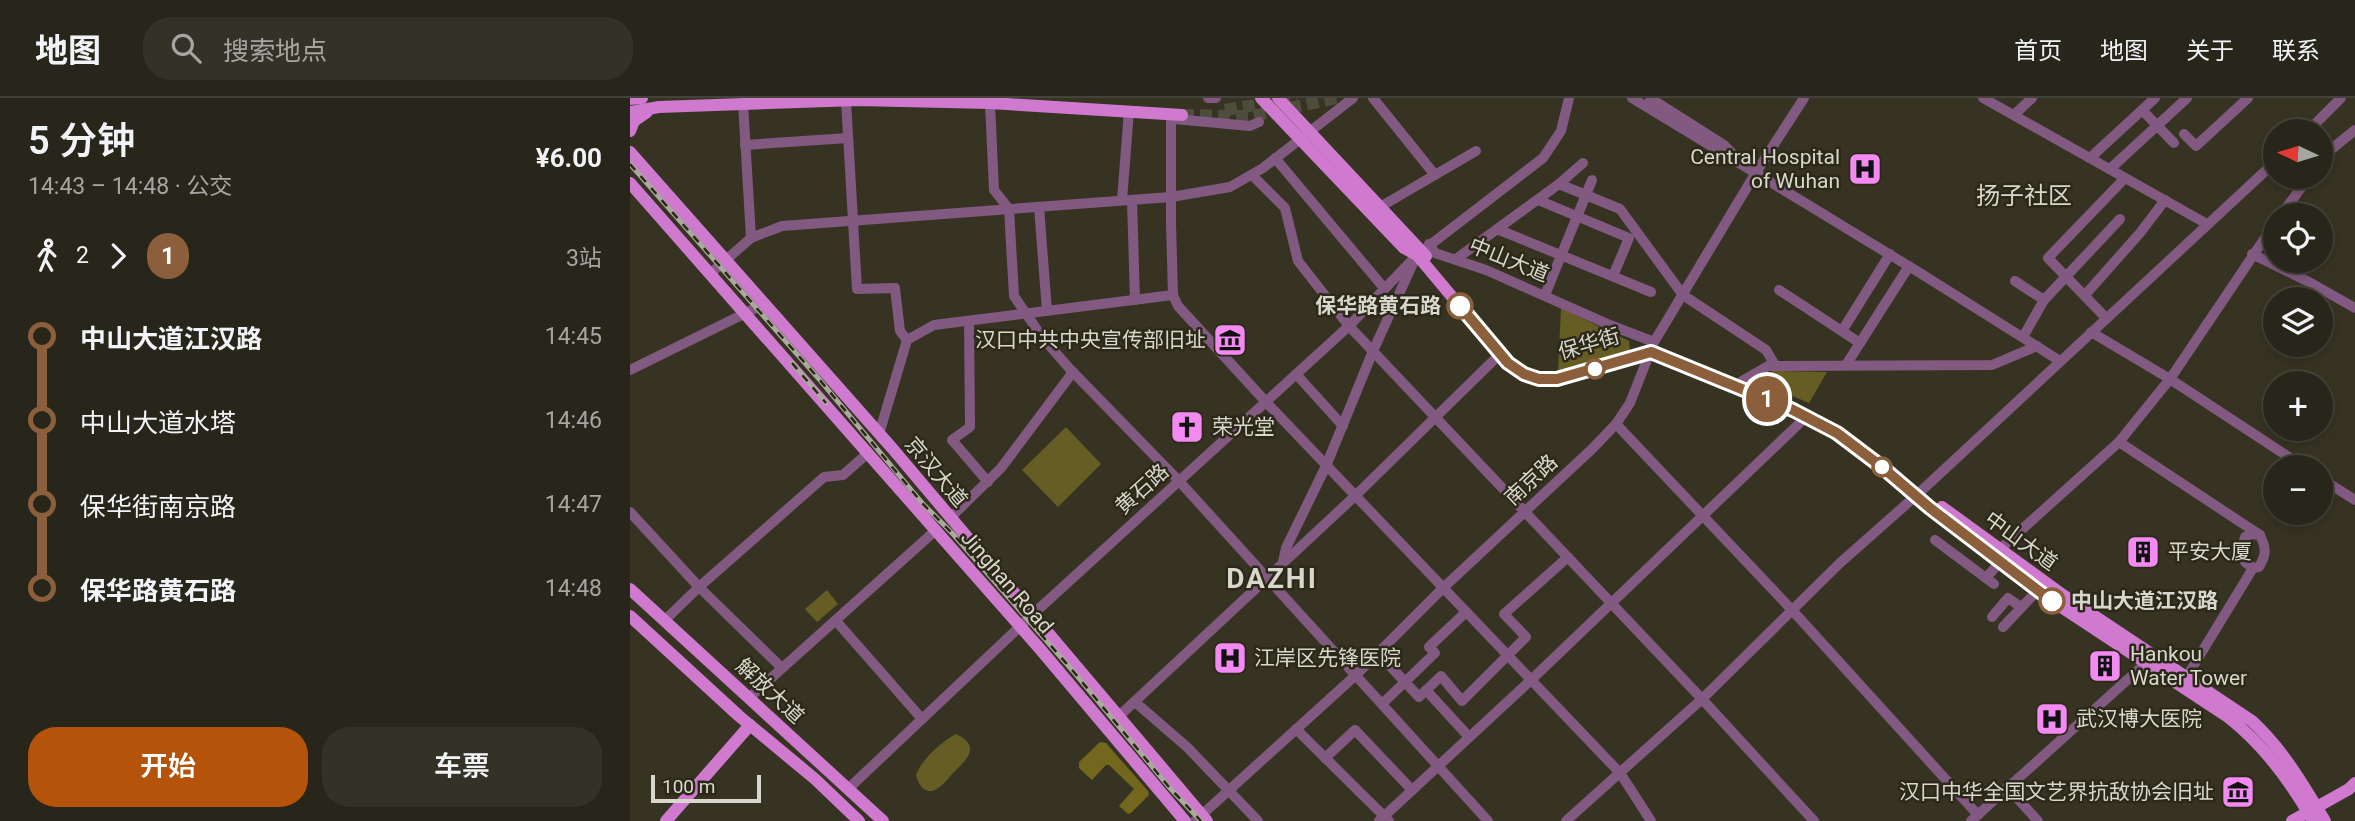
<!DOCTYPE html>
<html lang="zh">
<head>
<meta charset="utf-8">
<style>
	:root { --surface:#28261a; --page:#343227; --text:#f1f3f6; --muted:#a5a5a2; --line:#444339; --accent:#b45309 }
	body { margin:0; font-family:Roboto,"Noto Sans SC",sans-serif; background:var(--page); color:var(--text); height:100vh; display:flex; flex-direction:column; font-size:26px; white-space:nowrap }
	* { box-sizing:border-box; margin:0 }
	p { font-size:23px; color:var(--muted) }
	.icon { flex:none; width:38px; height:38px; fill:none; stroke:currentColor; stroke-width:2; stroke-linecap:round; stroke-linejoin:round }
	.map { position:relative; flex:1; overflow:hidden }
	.drawer { display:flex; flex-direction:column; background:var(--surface); width:630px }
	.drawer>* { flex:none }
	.badge { padding:0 14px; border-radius:23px; font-size:24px; line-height:46px }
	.needle { width:46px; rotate:274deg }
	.tools { position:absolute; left:1633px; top:21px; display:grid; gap:14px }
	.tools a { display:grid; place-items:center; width:70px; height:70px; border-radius:50%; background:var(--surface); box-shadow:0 4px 10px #0003,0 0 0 2px var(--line); font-size:35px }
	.scale { position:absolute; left:21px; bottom:18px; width:110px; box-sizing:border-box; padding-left:7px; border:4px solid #d8d7cd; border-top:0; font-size:19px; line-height:24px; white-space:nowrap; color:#d8d7cd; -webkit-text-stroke:5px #2c2919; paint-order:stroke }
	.map>.badge { position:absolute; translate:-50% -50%; box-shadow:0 0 0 4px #fff }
	.legs { display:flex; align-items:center; gap:10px; height:77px; padding:0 28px; font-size:23px }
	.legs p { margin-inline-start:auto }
	.headline { display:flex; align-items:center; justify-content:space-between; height:119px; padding:0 28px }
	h1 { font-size:38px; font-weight:600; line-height:52px }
	.cta { display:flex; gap:14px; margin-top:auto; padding:14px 28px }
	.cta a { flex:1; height:80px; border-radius:28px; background:var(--accent); color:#fff; font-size:28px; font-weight:600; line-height:80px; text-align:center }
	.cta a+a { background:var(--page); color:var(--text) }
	ul { padding:0 28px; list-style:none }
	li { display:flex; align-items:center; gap:24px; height:84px; font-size:26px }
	li i { display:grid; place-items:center; width:10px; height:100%; margin:0 9px; background:currentColor }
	li i::after { content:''; width:18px; height:18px; margin:-9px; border:5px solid; border-radius:50%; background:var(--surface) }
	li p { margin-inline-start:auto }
	li:first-child i { background:linear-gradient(#0000 50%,currentColor 0) }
	li:last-child i { background:linear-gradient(currentColor 50%,#0000 0) }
	header { display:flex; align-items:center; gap:42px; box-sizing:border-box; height:98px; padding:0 35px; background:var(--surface); border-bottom:2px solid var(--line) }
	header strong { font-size:33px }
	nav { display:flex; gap:38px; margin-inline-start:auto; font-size:24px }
	.search { width:490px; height:63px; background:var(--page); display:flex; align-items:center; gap:18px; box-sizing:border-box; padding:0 24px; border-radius:28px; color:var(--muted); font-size:26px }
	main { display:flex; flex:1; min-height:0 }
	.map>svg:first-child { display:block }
	.green { fill:#665d24 }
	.forest { fill:#72671c }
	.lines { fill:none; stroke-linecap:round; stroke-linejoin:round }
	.major-tunnel { stroke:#4e4c3c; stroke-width:12; stroke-dasharray:12 6; stroke-linecap:butt }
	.minor { stroke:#825981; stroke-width:10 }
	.major { stroke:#cf7acf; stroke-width:12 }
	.rail-casing { stroke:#aaa99d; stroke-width:5 }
	.rail { stroke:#2c2919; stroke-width:2.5; stroke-dasharray:8; stroke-linecap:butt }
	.line-1-casing { stroke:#fff; stroke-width:16 }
	.line-1 { stroke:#8b5e3c; stroke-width:10 }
	.stop-1-dot { fill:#fff; stroke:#8b5e3c; stroke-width:3.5 }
	.labels { text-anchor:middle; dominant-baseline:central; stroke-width:5; stroke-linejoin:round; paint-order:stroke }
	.poi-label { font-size:21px; fill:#d8d7cd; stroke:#2c2919; text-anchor:start }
	.street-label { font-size:21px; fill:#d8d7cd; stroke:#2c2919 }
	.stop-label { font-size:21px; font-weight:bold; fill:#d8d7cd; stroke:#2c2919; text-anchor:end }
	.quarter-label { font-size:24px; fill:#d8d7cd; stroke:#2c2919 }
	.district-label { font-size:28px; font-weight:bold; letter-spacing:2px; fill:#d8d7cd; stroke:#2c2919 }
</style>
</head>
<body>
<header>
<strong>地图</strong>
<div class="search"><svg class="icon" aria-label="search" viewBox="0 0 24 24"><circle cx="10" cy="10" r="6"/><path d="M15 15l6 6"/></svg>搜索地点</div>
<nav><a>首页</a><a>地图</a><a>关于</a><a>联系</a></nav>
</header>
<main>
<section class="drawer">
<div class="headline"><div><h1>5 分钟</h1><p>14:43 – 14:48 · 公交</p></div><b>¥6.00</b></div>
<div class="legs"><svg class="icon" aria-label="walk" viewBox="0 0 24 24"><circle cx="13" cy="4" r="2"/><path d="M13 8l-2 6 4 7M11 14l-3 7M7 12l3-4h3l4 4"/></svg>2<svg class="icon" aria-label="forward" viewBox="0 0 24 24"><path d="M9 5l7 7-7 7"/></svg><b class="badge" style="background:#8b5e3c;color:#fff">1</b><p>3站</p></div>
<ul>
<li><i style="color:#8b5e3c"></i><b>中山大道江汉路</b><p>14:45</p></li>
<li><i style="color:#8b5e3c"></i><span>中山大道水塔</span><p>14:46</p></li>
<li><i style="color:#8b5e3c"></i><span>保华街南京路</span><p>14:47</p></li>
<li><i style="color:#8b5e3c"></i><b>保华路黄石路</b><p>14:48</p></li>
</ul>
<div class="cta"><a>开始</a><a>车票</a></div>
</section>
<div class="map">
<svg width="1725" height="723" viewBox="0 0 1725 723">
	<rect width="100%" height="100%" fill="#363323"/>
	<g class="green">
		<polygon points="931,210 999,243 1000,254 928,273"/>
		<polygon points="1143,273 1197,274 1179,305 1124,282"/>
		<polygon points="436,329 471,366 428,409 392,372"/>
		<polygon points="197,492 208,506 187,524 175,511"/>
		<path d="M326,636C350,647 339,660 325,673C319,679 309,694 299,693C291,692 288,684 286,677C292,661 311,644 326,636Z"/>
	</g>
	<polygon class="forest" points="470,644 476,645 518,693 519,697 501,715 498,716 489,708 504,691 479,667 476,667 462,682 449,670 449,664"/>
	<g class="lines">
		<g class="major-tunnel">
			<polyline points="595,12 667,0"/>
			<polyline points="552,17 622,18 707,0"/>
		</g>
		<g class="minor">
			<polyline points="578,0 586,0"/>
			<polyline points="743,0 805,77"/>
			<polyline points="1002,0 1290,175 1430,263"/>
			<polyline points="1020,0 1094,47 1108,61"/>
			<polyline points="1353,0 1577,126"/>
			<polyline points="216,3 227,191 265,190 270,233 277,242"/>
			<polyline points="113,5 121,140"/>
			<polyline points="360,5 364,92 379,111 384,198 412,239 439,270 549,383 858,723"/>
			<polyline points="1512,12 1544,45"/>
			<polyline points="1384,17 1402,0"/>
			<polyline points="541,21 541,126 543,197 548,208 636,304 990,675 1021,723"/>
			<polyline points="544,21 620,28 629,24"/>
			<polyline points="1678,33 1711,0"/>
			<polyline points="1554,36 1566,48 1618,0"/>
			<polyline points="115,47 218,40"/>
			<polyline points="645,60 754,190"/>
			<polyline points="1460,60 1525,0"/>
			<polyline points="1690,63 1698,54 1725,32"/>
			<polyline points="1480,71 1557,0"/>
			<polyline points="622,77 655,110 668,163 719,228 1072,601 1184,723"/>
			<polyline points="929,86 990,111 1053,197 1136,252 1145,267"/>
			<polyline points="492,102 499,13"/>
			<polyline points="502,102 505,202"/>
			<polyline points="908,102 999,140 983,178"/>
			<polyline points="409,109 417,213"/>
			<polyline points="750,109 846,53"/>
			<polyline points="1651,117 1679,79"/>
			<polyline points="867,131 1021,194"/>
			<polyline points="799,146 805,155 856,172 980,227 1024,244"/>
			<polyline points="1622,156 1679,184 1725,210"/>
			<polyline points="826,161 929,86 953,65"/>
			<polyline points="81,175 121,140 152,128 541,99 600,89 633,70 723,0"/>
			<polyline points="1385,183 1414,202"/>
			<polyline points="1149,192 1230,245"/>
			<polyline points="915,197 962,82"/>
			<polyline points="1455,197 1510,135 1535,102"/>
			<polyline points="1476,220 1418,160 1495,80"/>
			<polyline points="339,223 340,329 322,342 358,384"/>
			<polyline points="1212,233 1260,156"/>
			<polyline points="1461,234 1540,281 1674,369"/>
			<polyline points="1393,239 1414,202 1490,121"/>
			<polyline points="1216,267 1279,168"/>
			<polyline points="0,272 134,206"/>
			<polyline points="666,276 713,328"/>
			<polyline points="1111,290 1112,283 1138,268 1362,267 1407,248"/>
			<polyline points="986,326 1162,512 1348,717"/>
			<polyline points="249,336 277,242 304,227 543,197"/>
			<polyline points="1489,344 1630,437"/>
			<polyline points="1690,380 1725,402"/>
			<polyline points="0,414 69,489 152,570"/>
			<polyline points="320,420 371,370 443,274"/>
			<path d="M1621,436L1630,437C1636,450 1637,456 1629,469L1623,470L1615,464L1612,451L1615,439Z"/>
			<polyline points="1305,442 1364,486"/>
			<polyline points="1369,452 1489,344 1540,281 1645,125"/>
			<polyline points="653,464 656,450 696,368 743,253 785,161"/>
			<polyline points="1356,480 1370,464"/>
			<polyline points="1362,519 1378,500 1391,509"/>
			<polyline points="35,522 69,489 194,379 213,377 238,355"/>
			<polyline points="207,524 292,621"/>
			<polyline points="1373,529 1407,493"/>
			<polyline points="748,555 789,599 811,578 832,603 896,539 874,516 938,459"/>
			<polyline points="1556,580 1623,470"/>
			<polyline points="796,592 839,639"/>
			<polyline points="119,600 306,432"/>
			<polyline points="505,604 557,649 628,723"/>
			<polyline points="752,606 805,555 799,549 836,514"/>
			<polyline points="488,619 725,398 870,256"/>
			<polyline points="666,631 759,723"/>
			<polyline points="695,660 725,632 782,692"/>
			<polyline points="1377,689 1408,723"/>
			<polyline points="218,691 401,518 719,228 787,157 913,60 931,33 939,0"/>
			<polyline points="565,723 726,577 813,490 962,351 986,326 1000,305 1024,244 1125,76 1174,0"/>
			<polyline points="749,723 901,582 1176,319"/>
			<polyline points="936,723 1072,601 1210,465 1289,395 1645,64"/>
			<polyline points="1341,723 1516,565"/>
		</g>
		<g class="major">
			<path d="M631,0L774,150L787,157L870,256L894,276L909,281H927L1021,254L1163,312L1207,335L1410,495L1598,619C1634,647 1661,684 1683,723"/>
			<polyline points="648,0 796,158"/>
			<polyline points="0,1 12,0"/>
			<polyline points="0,14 29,9 227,2 360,5 552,17"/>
			<polyline points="0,33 4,23 17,14"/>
			<polyline points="0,54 262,350 577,723"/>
			<polyline points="0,85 410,551 555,723"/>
			<path d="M1312,409L1433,497L1622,623C1654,653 1672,685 1695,723"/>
			<polyline points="0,491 253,723"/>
			<polyline points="0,518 109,618 185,681 229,723"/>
			<polyline points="36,723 120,627"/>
			<polyline points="1662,723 1719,691 1725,685"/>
		</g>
		<defs>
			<g id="rail">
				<polyline points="0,66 189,281 293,406 323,436 443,573 539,689 571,723"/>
				<polyline points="162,265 196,305"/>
			</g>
		</defs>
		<use href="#rail" class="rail-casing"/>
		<use href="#rail" class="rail"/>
	</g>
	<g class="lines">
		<defs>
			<polyline id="line-1" points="830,208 878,265 894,276 909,281 927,281 1021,254 1163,312 1207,335 1252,369 1300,410 1422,503"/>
		</defs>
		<use href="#line-1" class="line-1-casing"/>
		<use href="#line-1" class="line-1"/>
	</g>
	<defs>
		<symbol id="hospital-square" viewBox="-11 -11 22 22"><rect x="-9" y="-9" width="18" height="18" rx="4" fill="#f38af2" stroke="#2c2919"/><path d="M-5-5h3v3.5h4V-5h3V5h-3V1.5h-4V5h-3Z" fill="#111"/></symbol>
		<symbol id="museum-square" viewBox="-11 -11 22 22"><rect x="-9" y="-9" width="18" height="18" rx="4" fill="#f38af2" stroke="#2c2919"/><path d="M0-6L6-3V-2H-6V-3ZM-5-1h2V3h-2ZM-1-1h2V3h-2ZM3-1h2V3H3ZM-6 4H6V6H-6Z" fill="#111"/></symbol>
		<symbol id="church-square" viewBox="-11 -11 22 22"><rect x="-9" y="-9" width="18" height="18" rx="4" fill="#f38af2" stroke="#2c2919"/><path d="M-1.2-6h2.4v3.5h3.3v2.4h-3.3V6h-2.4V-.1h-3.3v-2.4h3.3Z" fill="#111"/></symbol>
		<symbol id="building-square" viewBox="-11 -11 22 22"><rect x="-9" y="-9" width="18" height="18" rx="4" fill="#f38af2" stroke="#2c2919"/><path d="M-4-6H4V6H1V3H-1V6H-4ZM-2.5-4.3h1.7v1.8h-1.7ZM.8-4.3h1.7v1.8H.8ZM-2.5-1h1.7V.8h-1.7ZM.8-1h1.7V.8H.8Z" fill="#111"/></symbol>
	</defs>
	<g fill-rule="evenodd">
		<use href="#hospital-square" x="1216" y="52" width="38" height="38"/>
		<use href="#museum-square" x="581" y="223" width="38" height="38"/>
		<use href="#church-square" x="538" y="310" width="38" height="38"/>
		<use href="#building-square" x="1494" y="435" width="38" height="38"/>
		<use href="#hospital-square" x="581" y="541" width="38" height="38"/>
		<use href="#building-square" x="1456" y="549" width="38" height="38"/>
		<use href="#hospital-square" x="1403" y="602" width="38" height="38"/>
		<use href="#museum-square" x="1589" y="675" width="38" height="38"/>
	</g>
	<g class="stop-1-dot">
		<circle cx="830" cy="208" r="12"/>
		<circle cx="965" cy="271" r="9"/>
		<circle cx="1252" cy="369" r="9"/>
		<circle cx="1422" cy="503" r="12"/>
	</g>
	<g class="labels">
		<g class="poi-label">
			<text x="1210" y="59" text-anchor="end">Central Hospital<tspan x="1210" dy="24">of Wuhan</tspan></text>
			<text x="576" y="242" text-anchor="end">汉口中共中央宣传部旧址</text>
			<text x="582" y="329">荣光堂</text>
			<text x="1538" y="454">平安大厦</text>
			<text x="1500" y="556">Hankou<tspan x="1500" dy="24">Water Tower</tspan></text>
			<text x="624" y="560">江岸区先锋医院</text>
			<text x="1446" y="621">武汉博大医院</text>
			<text x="1584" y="694" text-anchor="end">汉口中华全国文艺界抗敌协会旧址</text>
		</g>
		<g class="street-label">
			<text transform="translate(879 162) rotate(22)">中山大道</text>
			<text transform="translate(959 246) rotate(-16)">保华街</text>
			<text transform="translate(306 374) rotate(50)">京汉大道</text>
			<text transform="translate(901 382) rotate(-43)">南京路</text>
			<text transform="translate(512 391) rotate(-42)">黄石路</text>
			<text transform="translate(1391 443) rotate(36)">中山大道</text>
			<text transform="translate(377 484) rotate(49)">Jinghan Road</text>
			<text transform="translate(140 593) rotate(43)">解放大道</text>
		</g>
		<g class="stop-label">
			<text x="811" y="208">保华路黄石路</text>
			<text x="1441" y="503" text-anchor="start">中山大道江汉路</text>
		</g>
		<g class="quarter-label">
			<text x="1394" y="98">扬子社区</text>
		</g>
		<g class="district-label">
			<text x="642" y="480">DAZHI</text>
		</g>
	</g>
</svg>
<div class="tools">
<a><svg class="needle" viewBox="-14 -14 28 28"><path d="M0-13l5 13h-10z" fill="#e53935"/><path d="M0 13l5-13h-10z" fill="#a5a5a2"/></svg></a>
<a><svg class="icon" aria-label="locate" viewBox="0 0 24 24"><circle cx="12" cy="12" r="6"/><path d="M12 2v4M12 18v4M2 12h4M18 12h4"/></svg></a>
<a><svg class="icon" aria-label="layers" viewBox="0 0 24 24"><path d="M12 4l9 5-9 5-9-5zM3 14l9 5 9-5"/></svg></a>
<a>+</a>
<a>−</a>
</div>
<div class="scale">100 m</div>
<b class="badge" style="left:1137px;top:301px;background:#8b5e3c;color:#fff">1</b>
</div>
</main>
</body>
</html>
